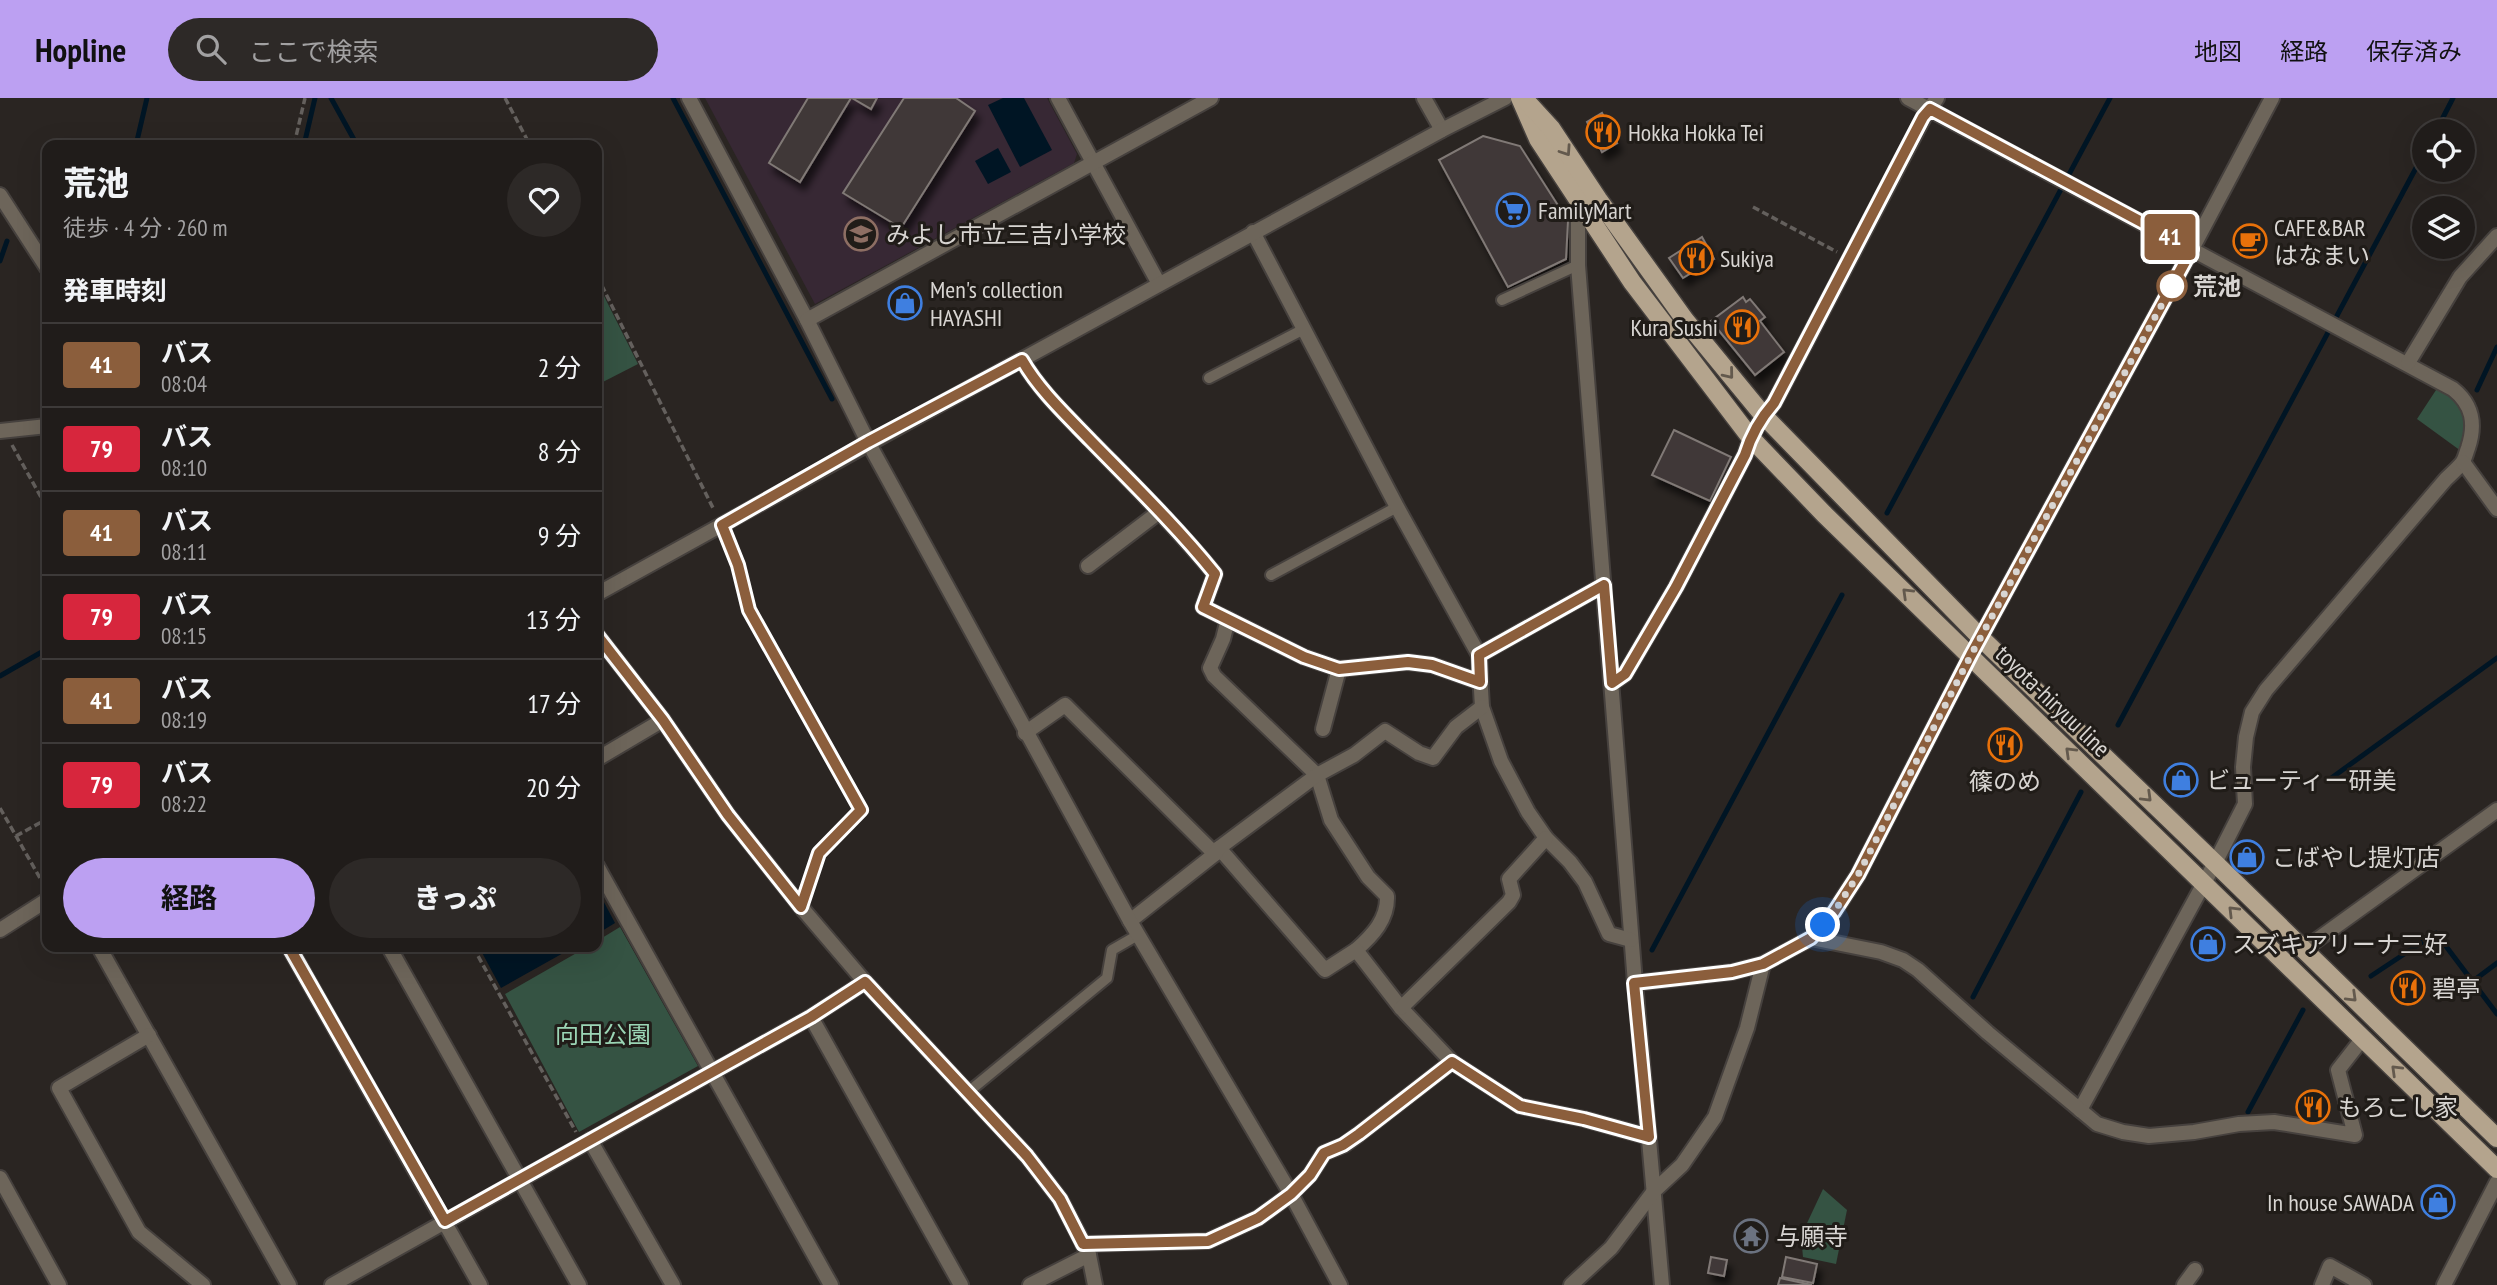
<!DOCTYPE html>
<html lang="ja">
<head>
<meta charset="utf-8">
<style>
	:root { --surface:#201c1a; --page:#2d2927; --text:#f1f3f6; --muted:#a2a1a2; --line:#3d3a39; --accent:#bca0f2 }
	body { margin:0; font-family:"PT Sans Narrow","Noto Sans JP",sans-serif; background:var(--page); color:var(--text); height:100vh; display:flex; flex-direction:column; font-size:26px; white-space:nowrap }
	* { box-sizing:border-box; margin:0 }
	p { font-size:23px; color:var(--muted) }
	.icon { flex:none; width:38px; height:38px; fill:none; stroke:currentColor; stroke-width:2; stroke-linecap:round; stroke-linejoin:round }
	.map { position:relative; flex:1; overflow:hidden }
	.drawer { position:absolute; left:42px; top:42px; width:560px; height:812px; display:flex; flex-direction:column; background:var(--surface); border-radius:14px; box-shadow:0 7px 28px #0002,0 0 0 2px var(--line) }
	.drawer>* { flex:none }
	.badge { padding:0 14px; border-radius:5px; font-size:24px; line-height:46px }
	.fabs { position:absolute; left:2412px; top:21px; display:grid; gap:14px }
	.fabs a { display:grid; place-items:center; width:63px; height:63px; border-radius:50%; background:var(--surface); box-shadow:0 7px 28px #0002,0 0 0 2px var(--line); font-size:35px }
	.you { position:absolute; width:35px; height:35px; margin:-18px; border:5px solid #fff; border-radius:50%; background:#1a73e8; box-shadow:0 0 0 10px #1a73e833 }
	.map>.badge { position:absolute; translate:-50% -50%; box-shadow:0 0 0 4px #fff }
	h2 { padding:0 21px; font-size:26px; line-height:63px }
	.round { display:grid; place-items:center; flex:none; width:74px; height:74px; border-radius:37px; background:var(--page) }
	.headline { display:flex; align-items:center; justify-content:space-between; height:119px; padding:0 21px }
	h1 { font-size:33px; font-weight:800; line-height:52px }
	.primary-button { display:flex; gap:14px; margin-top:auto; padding:14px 21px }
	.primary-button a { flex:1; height:80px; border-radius:42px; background:var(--accent); color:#111; font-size:28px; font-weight:800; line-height:80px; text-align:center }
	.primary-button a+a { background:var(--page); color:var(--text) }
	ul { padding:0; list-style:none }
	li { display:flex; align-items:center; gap:21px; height:84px; padding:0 21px; border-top:2px solid var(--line) }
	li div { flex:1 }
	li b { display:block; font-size:26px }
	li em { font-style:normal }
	li .badge { min-width:77px; font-weight:700; text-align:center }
	header { display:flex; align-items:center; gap:42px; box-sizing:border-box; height:98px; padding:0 35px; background:var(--accent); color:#111 }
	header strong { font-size:33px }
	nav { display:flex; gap:38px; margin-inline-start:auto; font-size:24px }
	.search { width:490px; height:63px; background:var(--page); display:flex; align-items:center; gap:18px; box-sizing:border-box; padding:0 24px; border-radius:38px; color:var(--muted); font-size:26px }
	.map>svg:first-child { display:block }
	.education { fill:#372834 }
	.green { fill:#355343 }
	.water { fill:#001524 }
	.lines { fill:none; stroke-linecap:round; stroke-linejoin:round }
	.stream { stroke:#001524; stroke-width:5 }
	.building { fill:#403937; stroke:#807976; stroke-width:2; filter:url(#shadow) }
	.service-casing { stroke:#46413e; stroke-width:14 }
	.minor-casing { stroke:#46413e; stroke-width:18 }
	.tertiary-casing { stroke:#46413e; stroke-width:18 }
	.primary-casing { stroke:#46413e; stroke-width:21 }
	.path { stroke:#64605d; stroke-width:3.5; stroke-dasharray:7 3.5; stroke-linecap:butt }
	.service { stroke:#6d655a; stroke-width:10 }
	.minor { stroke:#6d655a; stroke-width:14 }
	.tertiary { stroke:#6d655a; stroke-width:14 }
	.primary { stroke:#b4a48d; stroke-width:18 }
	.oneway { stroke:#63594d }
	.line-casing { stroke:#fff; stroke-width:16 }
	.line { stroke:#8b5e3c; stroke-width:10 }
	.walk { stroke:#d8d5d2; stroke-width:7; stroke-dasharray:0 12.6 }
	.stop-dot { fill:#fff; stroke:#8b5e3c; stroke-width:3.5 }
	.labels { text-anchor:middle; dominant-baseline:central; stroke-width:6; stroke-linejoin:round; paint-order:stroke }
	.poi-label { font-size:24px; fill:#d8d5d2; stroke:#201c18; text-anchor:start }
	.stop-label { font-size:24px; font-weight:bold; fill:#d8d5d2; stroke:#201c18; text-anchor:start }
	.street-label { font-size:24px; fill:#d8d5d2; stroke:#201c18 }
	.park-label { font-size:24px; fill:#9bd5b5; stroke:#201c18 }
</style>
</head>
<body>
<header>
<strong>Hopline</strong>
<div class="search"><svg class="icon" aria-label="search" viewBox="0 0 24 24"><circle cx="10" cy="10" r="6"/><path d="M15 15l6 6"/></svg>ここで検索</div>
<nav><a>地図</a><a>経路</a><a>保存済み</a></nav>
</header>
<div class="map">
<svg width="2497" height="1187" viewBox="0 0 2497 1187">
	<defs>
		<filter id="shadow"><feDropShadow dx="4.5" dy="8" stdDeviation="3.5" flood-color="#0009"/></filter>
	</defs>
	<rect width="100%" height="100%" fill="#2a2522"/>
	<polygon class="education" points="705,0 1047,0 1077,56 1074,65 815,206"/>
	<g class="green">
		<polygon points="597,184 638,266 597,287"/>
		<path d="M2438,289C2444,293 2453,297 2458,302C2469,313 2467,340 2461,353L2417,321Z"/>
		<polygon points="620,829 698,968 579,1034 505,896 587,849 597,849 597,843"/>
		<polygon points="1823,1091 1847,1112 1836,1166 1803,1159 1801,1138"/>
	</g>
	<g class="water">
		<polygon points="1003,0 1024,0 1052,52 1020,69 988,7"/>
		<polygon points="998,50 1011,74 988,86 975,63"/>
		<polygon points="597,791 615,825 597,836"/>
		<polygon points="479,849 574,849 501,890"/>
	</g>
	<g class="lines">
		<g class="stream">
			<polyline points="331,0 357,47"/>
			<polyline points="673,0 832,301"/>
			<polyline points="2436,33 2453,0"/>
			<polyline points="136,47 147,0"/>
			<polyline points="304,47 315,0"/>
			<polyline points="0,163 7,143"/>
			<polyline points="2477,292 2497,249"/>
			<polyline points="1887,415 2110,0"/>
			<polyline points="0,578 47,551"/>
			<polyline points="2118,627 2424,55"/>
			<polyline points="2330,681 2497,560"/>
			<polyline points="1652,852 1842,497"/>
			<polyline points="2371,878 2436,835 2497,916"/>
			<polyline points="2473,883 2497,865"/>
			<polyline points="1973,899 2081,694"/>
			<polyline points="2248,1014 2303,912"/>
		</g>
	</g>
	<g class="building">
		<polygon points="808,0 851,0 800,84 769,65"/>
		<polygon points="852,0 877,0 871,11"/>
		<polygon points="904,0 956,0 975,13 901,130 843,95"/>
		<polygon points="1602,15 1617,45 1602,54 1587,24"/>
		<polygon points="1483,38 1520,48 1568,123 1566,161 1508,189 1439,62"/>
		<polygon points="1702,139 1714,161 1683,180 1669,160"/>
		<polygon points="1743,199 1746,204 1750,201 1765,219 1760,223 1784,254 1755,277 1711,223"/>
		<polygon points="1674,332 1731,359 1710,403 1652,377"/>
		<polygon points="1711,1159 1727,1162 1724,1178 1708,1175"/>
		<polygon points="1786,1159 1817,1166 1813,1185 1782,1179"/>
		<polygon points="1780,1180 1812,1187 1778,1187"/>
	</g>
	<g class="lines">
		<defs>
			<g id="service">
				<polyline points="1502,202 1578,167"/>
				<polyline points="1209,280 1304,231"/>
				<polyline points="722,427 738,467 749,512 861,712 819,755 801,809"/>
				<polyline points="1271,477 1397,409"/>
				<polyline points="967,995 1107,880 1112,852 1138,837"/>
			</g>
			<g id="minor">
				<polyline points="689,0 807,222 868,344"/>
				<polyline points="1058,0 1159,186"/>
				<polyline points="1424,0 1442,32"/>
				<path d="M1908,0L2453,291C2473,307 2476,326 2468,350C2466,355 2465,361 2462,365C2457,371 2451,376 2446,381L2266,592L2252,614L2246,639L2243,669L2245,706L2215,765L2080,1012"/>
				<polyline points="0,97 47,170"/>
				<polyline points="1578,103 1578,167 1635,885 1662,1187"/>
				<polyline points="1253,134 1397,409 1479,557 1482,609 1501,663 1528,714 1546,740 1570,764 1585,784 1609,836 1631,842"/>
				<polyline points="807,222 1211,0"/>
				<path d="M1022,262C1039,292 1067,318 1091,343C1134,387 1176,429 1215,476L1203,509L1304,559L1339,571L1407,564L1432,567L1480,584"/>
				<polyline points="2408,265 2460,179 2497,138"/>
				<polyline points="2463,364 2497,411"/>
				<polyline points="1088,468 1159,414"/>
				<path d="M1228,521L1223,541L1210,570L1214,578L1317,677L1331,722L1368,779L1387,798C1388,821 1373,837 1356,852"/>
				<polyline points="1479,557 1604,487"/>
				<path d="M1612,585L1625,576L1676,489L1745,357C1751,337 1759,321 1774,305L1924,19L1937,0"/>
				<polyline points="1323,631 1339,571"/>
				<polyline points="1025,635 1065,607 1215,756"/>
				<polyline points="597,661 663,622"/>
				<polyline points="1219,750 1325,872 1356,852 1401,910 1452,964 1520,1008 1584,1021 1649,1039"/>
				<polyline points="597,768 831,1187"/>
				<polyline points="1130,823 1215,756 1219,750 1317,677 1354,657 1385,633 1419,655 1433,660 1456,629 1482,609"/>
				<polyline points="1811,840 1881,854 1903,862 1918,872 1988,935 2097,1026 2123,1034 2149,1038 2194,1034 2239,1026 2274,1024 2355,1037 2338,972 2363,940"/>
				<polyline points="99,849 289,1187"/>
				<polyline points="389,849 579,1187"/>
				<polyline points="2303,852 2497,712"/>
				<polyline points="1635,885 1732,874 1763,866 1811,840 1834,814 1858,777 1971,557 2192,151"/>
				<polyline points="1401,910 1509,804 1513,797 1509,781 1546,740"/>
				<polyline points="811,919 961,1187"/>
				<polyline points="149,937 59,990 139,1134 203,1187"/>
				<polyline points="590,1042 673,1187"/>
				<polyline points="1083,1146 1208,1143 1258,1120 1291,1096 1310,1077 1324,1055 1344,1047 1359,1036 1452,964"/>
				<polyline points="332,1187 811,919 865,884"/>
				<polyline points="1030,1187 1089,1157"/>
				<polyline points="1571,1187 1611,1150 1654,1093 1682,1067 1715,1019 1747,930 1763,866"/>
				<polyline points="2184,1187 2195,1172"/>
				<polyline points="2322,1187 2330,1168 2364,1187"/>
				<polyline points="2444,1187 2497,1084"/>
			</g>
			<g id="tertiary">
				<polyline points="2192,151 2272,0"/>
				<polyline points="0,333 47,328"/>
				<polyline points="868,344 1130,823 1291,1096 1340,1187"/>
				<path d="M597,496C878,340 1159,185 1442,32L1505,0"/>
				<polyline points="597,537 663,622 728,717 801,809 865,884 1027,1058 1060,1101 1089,1157 1095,1187"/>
				<polyline points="0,832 47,802"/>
				<polyline points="289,849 480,1187"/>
				<polyline points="0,1080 59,1187"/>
			</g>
			<g id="primary">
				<polyline points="1520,0 1538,41 1632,184 1750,339 1824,416 2497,1071"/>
				<polyline points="1528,5 1551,30 1598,101 1685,222 1763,317 1981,540 2215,765 2497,1040"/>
			</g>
		</defs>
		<use href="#service" class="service-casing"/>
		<use href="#minor" class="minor-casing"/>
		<use href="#tertiary" class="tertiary-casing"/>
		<use href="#primary" class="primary-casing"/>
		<g class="path">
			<polyline points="505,0 530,47"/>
			<polyline points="294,47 305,0"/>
			<polyline points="1753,109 1837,154"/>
			<polyline points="597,178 714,412"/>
			<polyline points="12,347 47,410"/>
			<polyline points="0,710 44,787"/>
			<polyline points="16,738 47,721"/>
			<polyline points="473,849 576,1034"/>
		</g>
		<use href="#service" class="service"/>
		<use href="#minor" class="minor"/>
		<use href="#tertiary" class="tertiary"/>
		<use href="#primary" class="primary"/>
	</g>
	<defs><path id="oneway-chevron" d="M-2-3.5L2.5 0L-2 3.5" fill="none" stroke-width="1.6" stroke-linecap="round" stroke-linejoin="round" transform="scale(1.75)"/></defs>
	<g class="oneway">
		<use href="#oneway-chevron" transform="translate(1566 53) rotate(56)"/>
		<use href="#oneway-chevron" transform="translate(1729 276) rotate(51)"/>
		<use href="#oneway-chevron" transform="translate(1907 495) rotate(-136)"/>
		<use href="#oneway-chevron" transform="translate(2070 654) rotate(-136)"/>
		<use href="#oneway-chevron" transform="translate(2147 699) rotate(44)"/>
		<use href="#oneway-chevron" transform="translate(2233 813) rotate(-135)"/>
		<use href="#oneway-chevron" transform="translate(2352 899) rotate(44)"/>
		<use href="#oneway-chevron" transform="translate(2396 972) rotate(-136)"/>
	</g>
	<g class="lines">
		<defs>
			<path id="line" d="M289,849L445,1123L811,919L865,884L1027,1058L1060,1101L1083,1146L1208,1143L1258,1120L1291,1096L1310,1077L1324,1055L1343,1047L1359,1036L1452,964L1520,1008L1584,1021L1649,1039L1634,885L1732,874L1763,866L1811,840L1834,814L1858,777L1971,557L2192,151L1930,11L1923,19L1774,305C1760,321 1751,337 1745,357L1676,489L1625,576L1612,585L1604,487L1479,557L1480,584L1432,567L1408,564L1339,571L1304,559L1203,509L1215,476C1177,429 1134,387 1091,343C1067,318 1039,292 1022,262L868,344L722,427L738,467L749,512L861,712L819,755L801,809L728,717L663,622L597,537"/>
		</defs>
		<use href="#line" class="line-casing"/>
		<use href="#line" class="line"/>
		<polyline class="walk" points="1823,827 1834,814 1858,777 1971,557 2172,188"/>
	</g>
	<defs>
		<symbol id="restaurant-ring" viewBox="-11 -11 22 22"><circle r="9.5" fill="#201c18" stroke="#e8710a" stroke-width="1.5"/><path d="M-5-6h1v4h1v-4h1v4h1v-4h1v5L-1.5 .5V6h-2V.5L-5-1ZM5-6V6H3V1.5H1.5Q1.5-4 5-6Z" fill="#e8710a"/></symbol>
		<symbol id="supermarket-ring" viewBox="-11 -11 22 22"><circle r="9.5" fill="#201c18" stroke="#3f7fe0" stroke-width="1.5"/><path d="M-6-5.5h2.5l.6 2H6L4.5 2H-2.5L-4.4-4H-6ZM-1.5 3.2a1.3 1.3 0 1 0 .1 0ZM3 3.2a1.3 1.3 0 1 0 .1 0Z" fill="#3f7fe0"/></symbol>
		<symbol id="school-ring" viewBox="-11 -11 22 22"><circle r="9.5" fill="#201c18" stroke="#8d6e63" stroke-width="1.5"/><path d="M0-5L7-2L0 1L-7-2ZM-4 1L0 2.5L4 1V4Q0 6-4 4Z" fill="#8d6e63"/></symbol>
		<symbol id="cafe-ring" viewBox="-11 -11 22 22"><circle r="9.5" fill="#201c18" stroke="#e8710a" stroke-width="1.5"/><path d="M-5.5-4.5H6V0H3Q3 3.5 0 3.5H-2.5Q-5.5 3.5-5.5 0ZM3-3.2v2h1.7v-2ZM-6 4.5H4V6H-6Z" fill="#e8710a"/></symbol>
		<symbol id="shop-ring" viewBox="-11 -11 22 22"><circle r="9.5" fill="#201c18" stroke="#3f7fe0" stroke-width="1.5"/><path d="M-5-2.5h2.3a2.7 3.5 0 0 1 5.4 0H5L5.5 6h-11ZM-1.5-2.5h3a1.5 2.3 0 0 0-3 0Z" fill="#3f7fe0"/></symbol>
		<symbol id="temple-ring" viewBox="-11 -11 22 22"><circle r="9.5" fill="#201c18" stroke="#6b7280" stroke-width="1.5"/><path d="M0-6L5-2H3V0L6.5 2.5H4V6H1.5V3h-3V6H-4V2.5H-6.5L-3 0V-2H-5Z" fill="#6b7280"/></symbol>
	</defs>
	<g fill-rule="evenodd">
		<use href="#restaurant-ring" x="1584" y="15" width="38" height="38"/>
		<use href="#supermarket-ring" x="1494" y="93" width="38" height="38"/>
		<use href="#school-ring" x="842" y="117" width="38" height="38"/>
		<use href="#cafe-ring" x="2231" y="124" width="38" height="38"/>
		<use href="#restaurant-ring" x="1677" y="141" width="38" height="38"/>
		<use href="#shop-ring" x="886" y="186" width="38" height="38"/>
		<use href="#restaurant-ring" x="1723" y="210" width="38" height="38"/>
		<use href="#restaurant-ring" x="1986" y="628" width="38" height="38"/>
		<use href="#shop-ring" x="2162" y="663" width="38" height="38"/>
		<use href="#shop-ring" x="2228" y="740" width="38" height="38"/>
		<use href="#shop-ring" x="2189" y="827" width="38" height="38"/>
		<use href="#restaurant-ring" x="2389" y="871" width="38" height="38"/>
		<use href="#restaurant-ring" x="2294" y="990" width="38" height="38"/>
		<use href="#shop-ring" x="2419" y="1085" width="38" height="38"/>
		<use href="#temple-ring" x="1732" y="1119" width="38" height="38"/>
	</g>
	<circle class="stop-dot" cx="2172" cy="188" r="14"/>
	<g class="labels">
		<g class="poi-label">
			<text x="1628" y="34">Hokka Hokka Tei</text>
			<text x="1538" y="112">FamilyMart</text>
			<text x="2274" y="129">CAFE&amp;BAR<tspan x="2274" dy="28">はなまい</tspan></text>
			<text x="886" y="136">みよし市立三吉小学校</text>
			<text x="1720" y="160">Sukiya</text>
			<text x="930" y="191">Men's collection<tspan x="930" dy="28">HAYASHI</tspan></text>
			<text x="1718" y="229" text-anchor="end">Kura Sushi</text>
			<text x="2206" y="682">ビューティー研美</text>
			<text x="2005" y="683" text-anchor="middle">篠のめ</text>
			<text x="2272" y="759">こばやし提灯店</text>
			<text x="2232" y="846">スズキアリーナ三好</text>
			<text x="2432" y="890">碧亭</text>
			<text x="2338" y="1009">もろこし家</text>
			<text x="2414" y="1104" text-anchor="end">In house SAWADA</text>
			<text x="1776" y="1138">与願寺</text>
		</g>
		<g class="stop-label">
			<text x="2193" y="188">荒池</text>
		</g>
		<g class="street-label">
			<text transform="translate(2053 603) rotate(44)">toyota-hiryuu line</text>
		</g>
		<g class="park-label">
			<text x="603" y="936">向田公園</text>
		</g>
	</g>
</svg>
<div class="fabs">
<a><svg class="icon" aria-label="locate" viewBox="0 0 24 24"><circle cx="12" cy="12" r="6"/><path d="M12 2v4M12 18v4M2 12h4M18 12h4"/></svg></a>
<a><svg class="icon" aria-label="layers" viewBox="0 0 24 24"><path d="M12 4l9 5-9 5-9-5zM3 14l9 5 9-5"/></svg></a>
</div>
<div class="you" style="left:1823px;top:827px"></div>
<b class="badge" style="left:2170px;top:139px;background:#8b5e3c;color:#fff">41</b>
<section class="drawer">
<div class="headline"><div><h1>荒池</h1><p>徒歩 · 4 分 · 260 m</p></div><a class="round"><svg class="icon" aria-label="heart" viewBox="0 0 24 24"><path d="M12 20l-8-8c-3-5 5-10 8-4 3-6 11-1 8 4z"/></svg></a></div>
<h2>発車時刻</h2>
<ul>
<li><span class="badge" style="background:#8b5e3c;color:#fff">41</span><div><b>バス</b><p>08:04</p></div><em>2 分</em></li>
<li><span class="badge" style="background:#d7263d;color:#fff">79</span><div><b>バス</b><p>08:10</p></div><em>8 分</em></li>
<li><span class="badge" style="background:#8b5e3c;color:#fff">41</span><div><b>バス</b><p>08:11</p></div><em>9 分</em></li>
<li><span class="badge" style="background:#d7263d;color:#fff">79</span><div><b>バス</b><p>08:15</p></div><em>13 分</em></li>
<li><span class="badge" style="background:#8b5e3c;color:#fff">41</span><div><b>バス</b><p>08:19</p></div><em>17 分</em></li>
<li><span class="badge" style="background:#d7263d;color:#fff">79</span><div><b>バス</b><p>08:22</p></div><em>20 分</em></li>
</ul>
<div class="primary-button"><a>経路</a><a>きっぷ</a></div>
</section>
</div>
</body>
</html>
